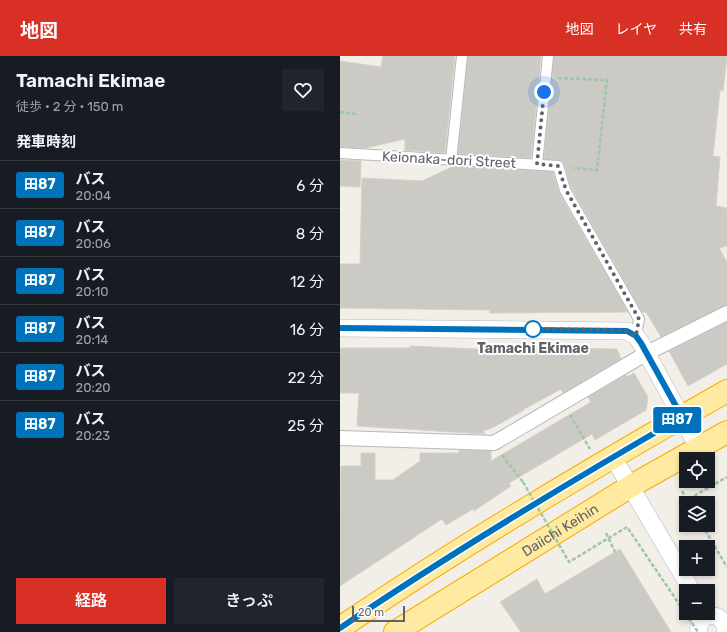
<!DOCTYPE html>
<html lang="ja">
<head>
<meta charset="utf-8">
<style>
	:root { --surface:#171b24; --page:#20242c; --text:#f1f3f6; --muted:#9ea1a6; --line:#363941; --accent:#d93025 }
	body { margin:0; font-family:Rubik,"Noto Sans JP",sans-serif; background:var(--page); color:var(--text); height:100vh; display:flex; flex-direction:column; font-size:15px; white-space:nowrap }
	* { box-sizing:border-box; margin:0 }
	p { font-size:13px; color:var(--muted) }
	.icon { flex:none; width:22px; height:22px; fill:none; stroke:currentColor; stroke-width:2; stroke-linecap:round; stroke-linejoin:round }
	.map { position:relative; flex:1; overflow:hidden }
	.sheet { display:flex; flex-direction:column; background:var(--surface); width:340px }
	.sheet>* { flex:none }
	.badge { padding:0 8px; border-radius:3px; font-size:14px; line-height:26px }
	.tools { position:absolute; left:339px; top:396px; display:grid; gap:8px }
	.tools a { display:grid; place-items:center; width:36px; height:36px; border-radius:0px; background:var(--surface); box-shadow:0 2px 6px #0003; font-size:20px }
	.scale { position:absolute; left:12px; bottom:10px; width:53px; box-sizing:border-box; padding-left:4px; border:2px solid #5f6368; border-top:0; font-size:11px; line-height:14px; white-space:nowrap; color:#5f6368; -webkit-text-stroke:3px #fff; paint-order:stroke }
	.you { position:absolute; width:20px; height:20px; margin:-10px; border:3px solid #fff; border-radius:50%; background:#1a73e8; box-shadow:0 0 0 6px #1a73e833 }
	.map>.badge { position:absolute; translate:-50% -50%; box-shadow:0 0 0 2px #fff }
	h2 { padding:0 16px; font-size:15px; line-height:36px }
	.round { display:grid; place-items:center; flex:none; width:42px; height:42px; border-radius:0px; background:var(--page) }
	.headline { display:flex; align-items:center; justify-content:space-between; height:68px; padding:0 16px }
	h1 { font-size:19px; font-weight:600; line-height:30px }
	.action { display:flex; gap:8px; margin-top:auto; padding:8px 16px }
	.action a { flex:1; height:46px; border-radius:0px; background:var(--accent); color:#fff; font-size:16px; font-weight:600; line-height:46px; text-align:center }
	.action a+a { background:var(--page); color:var(--text) }
	ul { padding:0; list-style:none }
	li { display:flex; align-items:center; gap:12px; height:48px; padding:0 16px; border-top:1px solid var(--line) }
	li div { flex:1 }
	li b { display:block; font-size:15px }
	li em { font-style:normal }
	li .badge { min-width:44px; font-weight:700; text-align:center }
	header { display:flex; align-items:center; gap:24px; box-sizing:border-box; height:56px; padding:0 20px; background:var(--accent); color:#fff }
	header strong { font-size:19px }
	nav { display:flex; gap:22px; margin-inline-start:auto; font-size:14px }
	main { display:flex; flex:1; min-height:0 }
	.map>svg:first-child { display:block }
	.building { fill:#cccac5; stroke:#d6d1c6 }
	.lines { fill:none; stroke-linecap:round; stroke-linejoin:round }
	.pedestrian-casing { stroke:#b5b8bc; stroke-width:12 }
	.minor-casing { stroke:#b5b8bc; stroke-width:16 }
	.tertiary-casing { stroke:#b5b8bc; stroke-width:18 }
	.trunk-casing { stroke:#f9ab00; stroke-width:24 }
	.path { stroke:#9cc7a9; stroke-width:2.5; stroke-dasharray:4 2; stroke-linecap:butt }
	.pedestrian { stroke:#fff; stroke-width:10 }
	.minor { stroke:#fff; stroke-width:14 }
	.tertiary { stroke:#fff; stroke-width:17 }
	.trunk { stroke:#feeaa1; stroke-width:22 }
	.path-bridge { stroke:#9cc7a9; stroke-width:2.5; stroke-dasharray:4 2; stroke-linecap:butt }
	.line-casing { stroke:#fff; stroke-width:9 }
	.line { stroke:#0072bc; stroke-width:6 }
	.walk { stroke:#5f6368; stroke-width:4; stroke-dasharray:0 7.2 }
	.stop-dot { fill:#fff; stroke:#0072bc; stroke-width:2 }
	.labels { text-anchor:middle; dominant-baseline:central; stroke-width:4; stroke-linejoin:round; paint-order:stroke }
	.street-label { font-size:14px; fill:#5f6368; stroke:#fff }
	.stop-label { font-size:14px; font-weight:bold; fill:#5f6368; stroke:#fff }
</style>
</head>
<body>
<header>
<strong>地図</strong>
<nav><a>地図</a><a>レイヤ</a><a>共有</a></nav>
</header>
<main>
<section class="sheet">
<div class="headline"><div><h1>Tamachi Ekimae</h1><p>徒歩 · 2 分 · 150 m</p></div><a class="round"><svg class="icon" aria-label="heart" viewBox="0 0 24 24"><path d="M12 20l-8-8c-3-5 5-10 8-4 3-6 11-1 8 4z"/></svg></a></div>
<h2>発車時刻</h2>
<ul>
<li><span class="badge" style="background:#0072bc;color:#fff">田87</span><div><b>バス</b><p>20:04</p></div><em>6 分</em></li>
<li><span class="badge" style="background:#0072bc;color:#fff">田87</span><div><b>バス</b><p>20:06</p></div><em>8 分</em></li>
<li><span class="badge" style="background:#0072bc;color:#fff">田87</span><div><b>バス</b><p>20:10</p></div><em>12 分</em></li>
<li><span class="badge" style="background:#0072bc;color:#fff">田87</span><div><b>バス</b><p>20:14</p></div><em>16 分</em></li>
<li><span class="badge" style="background:#0072bc;color:#fff">田87</span><div><b>バス</b><p>20:20</p></div><em>22 分</em></li>
<li><span class="badge" style="background:#0072bc;color:#fff">田87</span><div><b>バス</b><p>20:23</p></div><em>25 分</em></li>
</ul>
<div class="action"><a>経路</a><a>きっぷ</a></div>
</section>
<div class="map">
<svg width="387" height="576" viewBox="0 0 387 576">
	<rect width="100%" height="100%" fill="#f1efe8"/>
	<g class="building">
		<polygon points="43,0 115,0 105,97 65,94 65,83 26,92 0,91 0,5 41,11"/>
		<polygon points="128,0 201,0 191,102 118,98"/>
		<polygon points="214,0 387,0 383,35 380,34 373,100 380,101 376,150 387,152 387,190 379,192 387,206 387,249 321,281 306,256 302,256 231,131 224,108 219,104 204,103"/>
		<polygon points="0,104 21,105 20,131 0,130"/>
		<polygon points="114,110 213,116 219,137 288,256 150,257 150,254 0,252 0,208 20,208 22,122 82,125"/>
		<polygon points="387,266 387,308 348,330 329,295"/>
		<polygon points="70,290 158,294 158,291 277,293 281,303 223,337 221,333 184,353 184,354 154,371 143,375 145,378 17,370 19,337 0,337 0,292 70,292"/>
		<polygon points="294,317 308,341 306,354 255,384 252,378 169,427 171,430 134,455 133,453 106,469 102,463 0,530 1,410 21,410 21,397 35,397 35,424 53,424 80,405 80,397 119,397 119,394 151,395 151,405 251,346 248,341 286,319 287,321"/>
		<polygon points="280,493 331,576 181,576 160,546 197,523 205,538"/>
	</g>
	<g class="lines">
		<defs>
			<g id="pedestrian">
				<polyline points="0,97 218,110 225,134 299,263 296,280"/>
				<polyline points="111,105 122,0"/>
				<polyline points="197,108 208,0"/>
			</g>
			<polyline id="minor" points="0,382 154,387 307,297 387,257"/>
			<g id="tertiary">
				<polyline points="0,272 287,275 296,280 301,287 358,391"/>
				<polyline points="273,401 352,535"/>
				<path d="M359,576C356,555 387,554 385,576"/>
			</g>
			<g id="trunk">
				<path d="M0,572C125,487 256,410 387,335"/>
				<path id="s1" d="M55,576L291,430L387,376"/>
			</g>
		</defs>
		<use href="#pedestrian" class="pedestrian-casing"/>
		<use href="#minor" class="minor-casing"/>
		<use href="#tertiary" class="tertiary-casing"/>
		<use href="#trunk" class="trunk-casing"/>
		<g class="path">
			<polyline points="218,22 267,24 257,114 233,112"/>
			<polyline points="0,56 17,58"/>
			<polyline points="230,359 250,393"/>
			<polyline points="162,399 183,426"/>
			<polyline points="342,435 347,444"/>
			<polyline points="349,447 347,444 387,421"/>
			<polyline points="362,469 387,511"/>
			<polyline points="266,477 275,496"/>
		</g>
		<use href="#pedestrian" class="pedestrian"/>
		<use href="#minor" class="minor"/>
		<use href="#tertiary" class="tertiary"/>
		<use href="#trunk" class="trunk"/>
		<polyline class="path-bridge" points="183,426 229,506 287,471 358,576"/>
	</g>
	<g class="lines">
		<defs>
			<path id="line" d="M0,272L287,275L296,280L301,287L342,361C226,428 111,497 0,572"/>
		</defs>
		<use href="#line" class="line-casing"/>
		<use href="#line" class="line"/>
		<polyline class="walk" points="193,273 282,274 296,280 299,263 226,134 218,110 197,108 204,36"/>
	</g>
	<circle class="stop-dot" cx="193" cy="273" r="8"/>
	<g class="labels">
		<g class="street-label">
			<text transform="translate(109 104) rotate(3)">Keionaka-dori Street</text>
			<text stroke="none"><textPath href="#s1" startOffset="194">Daiichi Keihin</textPath></text>
		</g>
		<g class="stop-label">
			<text x="193" y="292">Tamachi Ekimae</text>
		</g>
	</g>
</svg>
<div class="tools">
<a><svg class="icon" aria-label="locate" viewBox="0 0 24 24"><circle cx="12" cy="12" r="6"/><path d="M12 2v4M12 18v4M2 12h4M18 12h4"/></svg></a>
<a><svg class="icon" aria-label="layers" viewBox="0 0 24 24"><path d="M12 4l9 5-9 5-9-5zM3 14l9 5 9-5"/></svg></a>
<a>+</a>
<a>−</a>
</div>
<div class="scale">20 m</div>
<div class="you" style="left:204px;top:36px"></div>
<b class="badge" style="left:337px;top:364px;background:#0072bc;color:#fff">田87</b>
</div>
</main>
</body>
</html>
